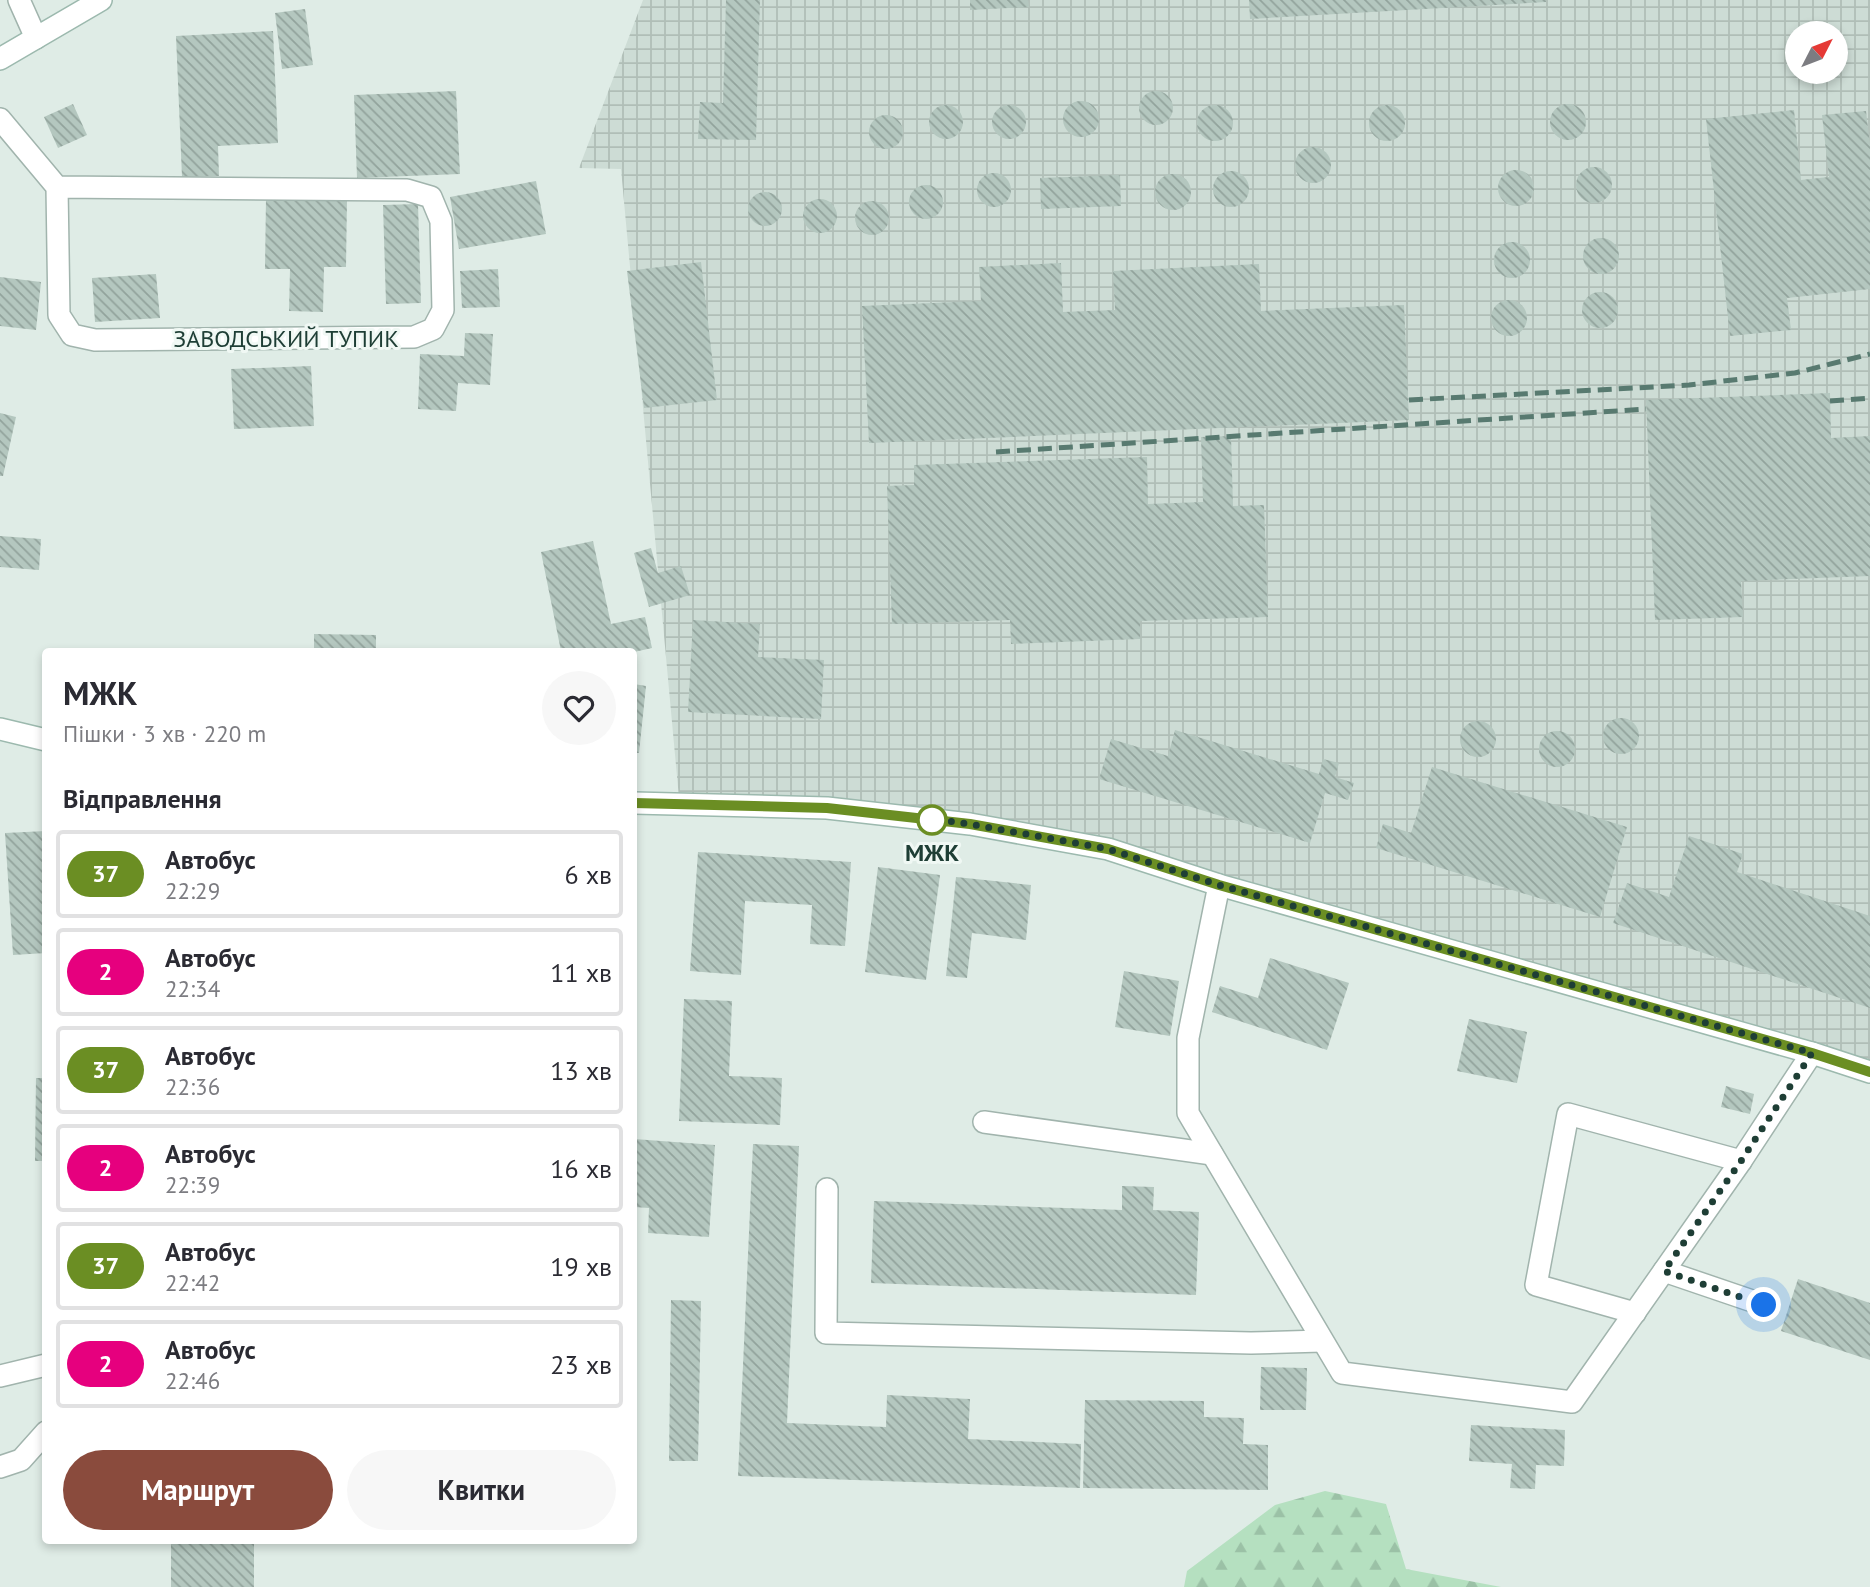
<!DOCTYPE html>
<html lang="uk">
<head>
<meta charset="utf-8">
<style>
	:root { --surface:#fff; --page:#f7f7f7; --text:#2b2b33; --muted:#7c7c81; --line:#e1e1e2; --accent:#8a4b3d }
	body { margin:0; font-family:"PT Sans",sans-serif; background:var(--page); color:var(--text); height:100vh; display:flex; flex-direction:column; font-size:26px; white-space:nowrap }
	* { box-sizing:border-box; margin:0 }
	p { font-size:23px; color:var(--muted) }
	.icon { flex:none; width:38px; height:38px; fill:none; stroke:currentColor; stroke-width:2; stroke-linecap:round; stroke-linejoin:round }
	.map { position:relative; flex:1; overflow:hidden }
	.drawer { position:absolute; left:42px; top:648px; width:595px; height:896px; display:flex; flex-direction:column; background:var(--surface); border-radius:7px; box-shadow:0 4px 10px #0003 }
	.drawer>* { flex:none }
	.badge { padding:0 14px; border-radius:23px; font-size:24px; line-height:46px }
	.needle { width:46px; rotate:48deg }
	.buttons { position:absolute; left:1785px; top:21px; display:grid; gap:14px }
	.buttons a { display:grid; place-items:center; width:63px; height:63px; border-radius:50%; background:var(--surface); box-shadow:0 4px 10px #0003; font-size:35px }
	.you { position:absolute; width:35px; height:35px; margin:-18px; border:5px solid #fff; border-radius:50%; background:#1a73e8; box-shadow:0 0 0 10px #1a73e833 }
	.map>.badge { position:absolute; translate:-50% -50%; box-shadow:0 0 0 4px #fff }
	h2 { padding:0 21px; font-size:26px; line-height:63px }
	.round { display:grid; place-items:center; flex:none; width:74px; height:74px; border-radius:37px; background:var(--page) }
	.overview { display:flex; align-items:center; justify-content:space-between; height:119px; padding:0 21px }
	h1 { font-size:33px; font-weight:700; line-height:52px }
	.primary-button { display:flex; gap:14px; margin-top:auto; padding:14px 21px }
	.primary-button a { flex:1; height:80px; border-radius:42px; background:var(--accent); color:#fff; font-size:28px; font-weight:700; line-height:80px; text-align:center }
	.primary-button a+a { background:var(--page); color:var(--text) }
	ul { padding:0; list-style:none }
	li { display:flex; align-items:center; gap:21px; height:88px; margin:0 14px 10px; padding:0 7px; border:4px solid var(--line); border-radius:7px }
	li div { flex:1 }
	li b { display:block; font-size:26px }
	li em { font-style:normal }
	li .badge { min-width:77px; font-weight:700; text-align:center }
	.map>svg:first-child { display:block }
	.industrial { fill:url(#industrial-grid); fill-rule:evenodd }
	.forest { fill:url(#forest-firs) }
	.building { fill:url(#building-back-hatch) }
	.lines { fill:none; stroke-linecap:round; stroke-linejoin:round }
	.service-casing { stroke:#a1b4ad; stroke-width:24 }
	.secondary-casing { stroke:#9cb9ae; stroke-width:24 }
	.service { stroke:#fff; stroke-width:21 }
	.secondary { stroke:#fff; stroke-width:21 }
	.rail { stroke:#587a70; stroke-width:5; stroke-dasharray:14 7; stroke-linecap:butt }
	.line-casing { stroke:#fff; stroke-width:16 }
	.line { stroke:#6b8e23; stroke-width:10 }
	.walk { stroke:#1e3e35; stroke-width:7; stroke-dasharray:0 12.6 }
	.stop-dot { fill:#fff; stroke:#6b8e23; stroke-width:3.5 }
	.labels { text-anchor:middle; dominant-baseline:central; stroke-width:6; stroke-linejoin:round; paint-order:stroke }
	.street-label { font-size:24px; fill:#1e3e35; stroke:#f0f8f4 }
	.stop-label { font-size:24px; font-weight:bold; fill:#1e3e35; stroke:#f0f8f4 }
</style>
</head>
<body>
<div class="map">
<svg width="1870" height="1587" viewBox="0 0 1870 1587">
	<defs>
		<pattern id="industrial-grid" width="8" height="8" patternUnits="userSpaceOnUse" patternTransform="scale(1.75)"><rect width="8" height="8" fill="#cddcd5"/><path d="M0 4h8M4 0v8" fill="none" stroke="#b0beb7"/></pattern>
		<pattern id="forest-firs" width="22" height="20" patternUnits="userSpaceOnUse" patternTransform="scale(1.75)"><rect width="22" height="20" fill="#b5e0c0"/><path d="M5 1l3.5 6h-7zM16 11l3.5 6h-7z" fill="#9bc1a6"/></pattern>
		<pattern id="building-back-hatch" width="6" height="6" patternUnits="userSpaceOnUse" patternTransform="scale(1.75)"><rect width="6" height="6" fill="#b4c7bf"/><path d="M-1 5l2 2M0 0l6 6M5-1l2 2" fill="none" stroke="#92a39c"/></pattern>
	</defs>
	<rect width="100%" height="100%" fill="#dfece6"/>
	<path class="industrial" d="M643,0H1870V1065L1115,845L679,798L621,169L579,168ZM1797,33H1836V72H1797Z"/>
	<polygon class="forest" points="1325,1491 1386,1504 1406,1569 1501,1587 1184,1587 1187,1571 1275,1505"/>
	<g class="building">
		<polygon points="726,0 760,0 756,140 698,139 700,102 723,103"/>
		<polygon points="970,0 1028,0 1029,7 970,10"/>
		<polygon points="1249,0 1546,0 1546,2 1250,19"/>
		<polygon points="305,9 313,65 282,69 275,13"/>
		<polygon points="273,31 278,143 218,146 219,176 182,177 176,36"/>
		<polygon points="456,91 460,174 357,178 354,95"/>
		<circle cx="1156" cy="108" r="17"/>
		<circle cx="1081" cy="119" r="18"/>
		<polygon points="73,104 87,135 58,148 44,117"/>
		<circle cx="1568" cy="122" r="18"/>
		<circle cx="1009" cy="122" r="17"/>
		<circle cx="946" cy="122" r="17"/>
		<circle cx="1387" cy="123" r="18"/>
		<circle cx="1215" cy="123" r="18"/>
		<polygon points="1794,110 1801,180 1829,177 1822,115 1866,111 1870,145 1870,289 1787,298 1791,330 1730,336 1706,119"/>
		<circle cx="886" cy="132" r="17"/>
		<circle cx="1313" cy="165" r="18"/>
		<circle cx="1594" cy="185" r="18"/>
		<circle cx="1516" cy="188" r="18"/>
		<circle cx="1231" cy="189" r="18"/>
		<circle cx="994" cy="190" r="17"/>
		<circle cx="1173" cy="192" r="18"/>
		<polygon points="1120,175 1121,206 1041,209 1040,178"/>
		<polygon points="536,181 546,234 459,249 450,197"/>
		<circle cx="926" cy="202" r="17"/>
		<circle cx="765" cy="209" r="17"/>
		<polygon points="266,198 347,199 346,267 324,267 323,312 289,311 290,269 265,269"/>
		<circle cx="820" cy="216" r="17"/>
		<circle cx="872" cy="218" r="17"/>
		<polygon points="418,204 421,303 386,304 383,205"/>
		<circle cx="1601" cy="256" r="18"/>
		<circle cx="1512" cy="260" r="18"/>
		<polygon points="701,262 717,400 644,408 627,271"/>
		<polygon points="1061,263 1063,312 1115,310 1113,271 1259,264 1261,311 1404,305 1409,420 869,443 862,306 981,301 979,267"/>
		<polygon points="498,269 500,307 462,308 460,271"/>
		<polygon points="156,274 160,318 95,322 92,278"/>
		<polygon points="0,277 41,282 36,330 0,326"/>
		<circle cx="1600" cy="310" r="18"/>
		<circle cx="1509" cy="318" r="18"/>
		<polygon points="465,333 493,334 490,385 458,383 456,411 418,409 420,354 464,356"/>
		<polygon points="311,366 314,426 234,429 231,369"/>
		<polygon points="1830,393 1831,438 1870,436 1870,576 1741,581 1743,617 1655,620 1646,400"/>
		<polygon points="0,413 16,417 3,476 0,476"/>
		<polygon points="1231,436 1233,506 1264,505 1268,617 1140,621 1140,639 1011,644 1010,620 892,624 887,486 914,485 914,465 1147,457 1148,504 1203,502 1201,437"/>
		<polygon points="0,536 41,539 39,570 0,567"/>
		<polygon points="593,541 611,624 645,617 652,648 634,652 561,651 541,552"/>
		<polygon points="651,548 658,573 681,566 690,595 649,607 634,553"/>
		<polygon points="693,620 760,624 758,657 824,660 821,719 688,712"/>
		<polygon points="314,634 376,635 376,651 314,651"/>
		<polygon points="634,684 646,686 639,753 634,753"/>
		<circle cx="1621" cy="736" r="18"/>
		<circle cx="1478" cy="739" r="18"/>
		<polygon points="1175,730 1319,774 1323,759 1339,763 1335,777 1354,783 1348,800 1325,793 1310,843 1099,779 1111,739 1168,756"/>
		<circle cx="1557" cy="749" r="18"/>
		<polygon points="1432,767 1627,827 1600,917 1376,848 1383,824 1411,833"/>
		<polygon points="46,831 46,953 13,955 5,833"/>
		<polygon points="1689,836 1743,854 1737,872 1870,916 1870,1008 1613,923 1627,883 1669,897"/>
		<polygon points="698,852 851,862 845,946 810,944 812,905 745,901 741,975 690,971"/>
		<polygon points="878,867 940,875 926,980 865,972"/>
		<polygon points="956,877 1031,885 1026,940 972,933 967,978 946,976"/>
		<polygon points="1270,958 1349,983 1327,1050 1212,1012 1220,986 1258,998"/>
		<polygon points="1124,971 1179,981 1170,1036 1115,1027"/>
		<polygon points="684,999 732,1001 729,1076 782,1078 780,1125 679,1121"/>
		<polygon points="1469,1019 1527,1032 1517,1083 1457,1071"/>
		<polygon points="36,1078 46,1078 46,1161 35,1161"/>
		<polygon points="1726,1086 1754,1094 1750,1114 1721,1107"/>
		<polygon points="634,1139 715,1145 709,1237 648,1233 649,1208 634,1207"/>
		<polygon points="753,1144 799,1146 787,1423 886,1427 887,1395 970,1399 968,1439 1081,1444 1080,1488 738,1476"/>
		<polygon points="1122,1186 1154,1187 1153,1210 1199,1212 1196,1295 871,1283 874,1201 1122,1210"/>
		<polygon points="1798,1279 1870,1303 1870,1360 1781,1331"/>
		<polygon points="671,1300 701,1301 698,1461 669,1461"/>
		<polygon points="1261,1367 1307,1368 1306,1410 1260,1410"/>
		<polygon points="1085,1400 1204,1401 1204,1417 1244,1418 1243,1444 1268,1445 1268,1490 1083,1488"/>
		<polygon points="1471,1425 1565,1430 1564,1466 1536,1465 1535,1489 1510,1488 1512,1464 1469,1461"/>
		<rect x="171" y="1540" width="83" height="47"/>
	</g>
	<g class="lines">
		<defs>
			<g id="service">
				<polyline points="19,0 36,38"/>
				<polyline points="0,119 57,187 59,315 72,335 95,340 414,337 433,329 443,310 441,221 431,197 407,190 57,187"/>
				<polyline points="1219,885 1188,1038 1188,1113 1342,1373 1572,1402 1741,1161 1812,1053"/>
				<polyline points="984,1122 1212,1154"/>
				<polyline points="827,1189 826,1333 1251,1343 1322,1341"/>
				<polyline points="1664,1271 1764,1305"/>
				<polyline points="1635,1313 1536,1285 1568,1114 1741,1161"/>
				<polyline points="0,1376 46,1365"/>
				<polyline points="0,1467 21,1460 46,1432"/>
			</g>
			<g id="secondary">
				<polyline points="0,59 101,0"/>
				<polyline points="0,729 46,740"/>
				<polyline points="634,803 827,808 970,824 1108,849 1219,885 1812,1053 1870,1072"/>
			</g>
		</defs>
		<use href="#service" class="service-casing"/>
		<use href="#secondary" class="secondary-casing"/>
		<use href="#service" class="service"/>
		<use href="#secondary" class="secondary"/>
		<g class="rail">
			<polyline points="1409,400 1689,385 1795,373 1870,354"/>
			<polyline points="1830,401 1870,398"/>
			<polyline points="996,452 1646,409"/>
		</g>
	</g>
	<g class="lines">
		<defs>
			<polyline id="line" points="634,803 827,808 970,824 1108,849 1219,885 1812,1053 1870,1072"/>
		</defs>
		<use href="#line" class="line-casing"/>
		<use href="#line" class="line"/>
		<polyline class="walk" points="932,820 923,818 970,824 1108,849 1219,885 1812,1053 1741,1161 1664,1271 1764,1305"/>
	</g>
	<circle class="stop-dot" cx="932" cy="820" r="14"/>
	<g class="labels">
		<g class="street-label">
			<text x="286" y="338">ЗАВОДСЬКИЙ ТУПИК</text>
		</g>
		<g class="stop-label">
			<text x="932" y="852">МЖК</text>
		</g>
	</g>
</svg>
<div class="buttons">
<a><svg class="needle" viewBox="-14 -14 28 28"><path d="M0-13l5 13h-10z" fill="#e53935"/><path d="M0 13l5-13h-10z" fill="#7c7c81"/></svg></a>
</div>
<div class="you" style="left:1764px;top:1305px"></div>
<section class="drawer">
<div class="overview"><div><h1>МЖК</h1><p>Пішки · 3 хв · 220 m</p></div><a class="round"><svg class="icon" aria-label="heart" viewBox="0 0 24 24"><path d="M12 20l-8-8c-3-5 5-10 8-4 3-6 11-1 8 4z"/></svg></a></div>
<h2>Відправлення</h2>
<ul>
<li><span class="badge" style="background:#6b8e23;color:#fff">37</span><div><b>Автобус</b><p>22:29</p></div><em>6 хв</em></li>
<li><span class="badge" style="background:#e6007e;color:#fff">2</span><div><b>Автобус</b><p>22:34</p></div><em>11 хв</em></li>
<li><span class="badge" style="background:#6b8e23;color:#fff">37</span><div><b>Автобус</b><p>22:36</p></div><em>13 хв</em></li>
<li><span class="badge" style="background:#e6007e;color:#fff">2</span><div><b>Автобус</b><p>22:39</p></div><em>16 хв</em></li>
<li><span class="badge" style="background:#6b8e23;color:#fff">37</span><div><b>Автобус</b><p>22:42</p></div><em>19 хв</em></li>
<li><span class="badge" style="background:#e6007e;color:#fff">2</span><div><b>Автобус</b><p>22:46</p></div><em>23 хв</em></li>
</ul>
<div class="primary-button"><a>Маршрут</a><a>Квитки</a></div>
</section>
</div>
</body>
</html>
